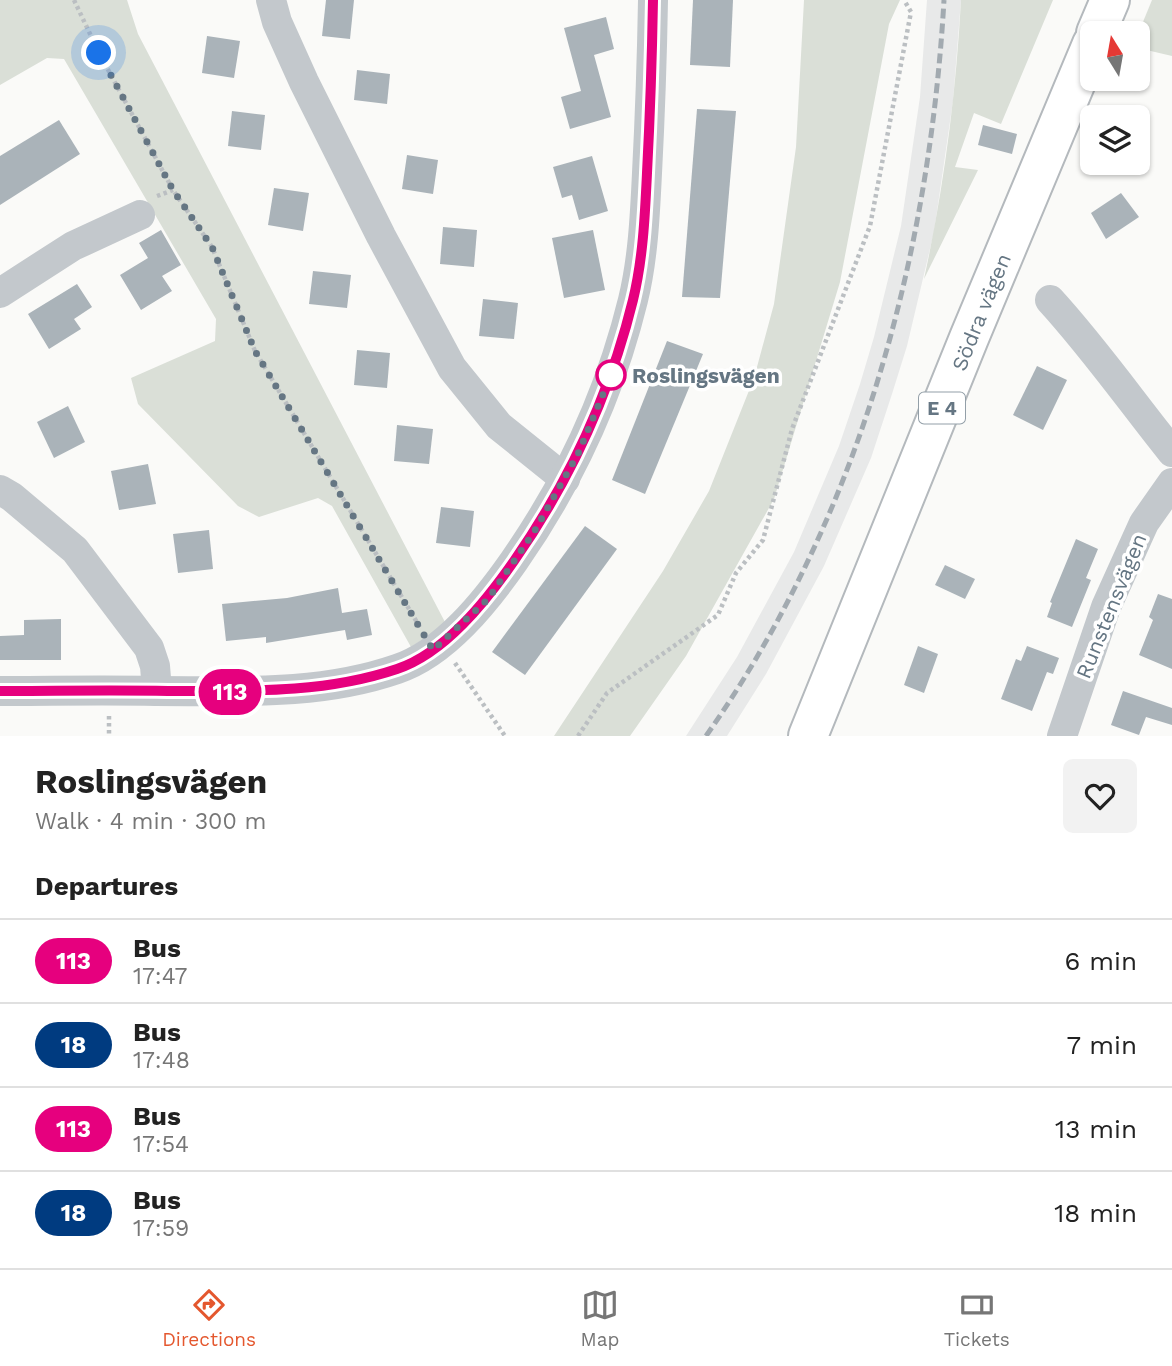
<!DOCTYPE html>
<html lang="en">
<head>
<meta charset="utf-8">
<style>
	:root { --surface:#fff; --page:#f2f2f2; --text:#222; --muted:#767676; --line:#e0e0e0; --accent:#e4572e }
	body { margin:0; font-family:"Work Sans",sans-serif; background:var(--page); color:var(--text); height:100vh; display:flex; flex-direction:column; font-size:26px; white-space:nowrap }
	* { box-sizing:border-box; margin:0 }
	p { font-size:23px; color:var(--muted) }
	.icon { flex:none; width:38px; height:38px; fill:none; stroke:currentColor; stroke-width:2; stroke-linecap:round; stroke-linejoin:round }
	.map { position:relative; height:736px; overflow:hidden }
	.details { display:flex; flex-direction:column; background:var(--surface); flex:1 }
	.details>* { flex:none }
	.badge { padding:0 14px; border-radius:23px; font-size:24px; line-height:46px }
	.needle { width:46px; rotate:349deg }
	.controls { position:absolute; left:1080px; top:21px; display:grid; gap:14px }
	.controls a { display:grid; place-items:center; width:70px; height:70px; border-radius:10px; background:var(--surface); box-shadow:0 2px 5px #0004; font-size:35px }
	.you { position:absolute; width:35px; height:35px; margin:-18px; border:5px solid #fff; border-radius:50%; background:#1a73e8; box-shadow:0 0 0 10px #1a73e833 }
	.map>.badge { position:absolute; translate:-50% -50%; box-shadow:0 0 0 4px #fff }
	h2 { padding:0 35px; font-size:26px; line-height:63px }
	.round { display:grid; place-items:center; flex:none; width:74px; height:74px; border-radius:10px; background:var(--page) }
	.headline { display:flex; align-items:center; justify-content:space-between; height:119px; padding:0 35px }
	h1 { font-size:33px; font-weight:700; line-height:52px }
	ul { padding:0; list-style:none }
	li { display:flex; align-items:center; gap:21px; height:84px; padding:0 35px; border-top:2px solid var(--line) }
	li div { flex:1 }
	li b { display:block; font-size:26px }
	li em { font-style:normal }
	li .badge { min-width:77px; font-weight:700; text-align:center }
	.tab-bar { display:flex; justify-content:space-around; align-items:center; height:98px; border-top:2px solid var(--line); background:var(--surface); font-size:19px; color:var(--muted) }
	.tab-bar a { display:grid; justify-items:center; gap:4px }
	.tab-bar .on { color:var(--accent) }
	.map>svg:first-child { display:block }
	.built { fill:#e8e9e9 }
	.green { fill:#dadfd7 }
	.building { fill:#aab3b9 }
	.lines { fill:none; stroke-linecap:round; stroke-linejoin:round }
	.highway-casing { stroke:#b4b9bd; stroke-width:42 }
	.path { stroke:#bbbfc2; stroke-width:4.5; stroke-dasharray:3.5 3.5; stroke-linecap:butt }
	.minor { stroke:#c3c8cc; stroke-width:30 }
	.highway { stroke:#fff; stroke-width:38 }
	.rail { stroke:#a2aab0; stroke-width:5; stroke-dasharray:10 5; stroke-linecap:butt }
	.line-casing { stroke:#fff; stroke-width:16 }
	.line { stroke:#e6007e; stroke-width:10 }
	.walk { stroke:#657683; stroke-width:7; stroke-dasharray:0 12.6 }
	.stop-dot { fill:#fff; stroke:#e6007e; stroke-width:3.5 }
	.labels { text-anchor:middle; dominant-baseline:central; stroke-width:7; stroke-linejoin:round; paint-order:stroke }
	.shield { fill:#fff; stroke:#939fa8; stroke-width:2 }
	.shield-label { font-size:19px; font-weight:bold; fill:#657683 }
	.street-label { font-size:21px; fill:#657683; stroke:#fff }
	.stop-label { font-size:21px; font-weight:bold; fill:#657683; stroke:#fff; text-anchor:start }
</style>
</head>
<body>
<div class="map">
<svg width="1172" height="736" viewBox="0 0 1172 736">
	<rect width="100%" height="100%" fill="#fafaf8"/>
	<polygon class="built" points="927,0 961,0 953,101 934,232 907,346 892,394 871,458 824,566 766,674 727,736 686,736 737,657 794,552 839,446 860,384 874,337 901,226 920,97"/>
	<g class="green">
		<polygon points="0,0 127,0 138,34 446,624 411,647 332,506 318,498 259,517 238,506 138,404 131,378 215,341 216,319 64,59 47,58 0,85"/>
		<polygon points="804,0 900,0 889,24 840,282 774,499 686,656 630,736 554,736 663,571 709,491 754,378 774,304 796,147"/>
		<path d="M961,0H1053L1001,124L974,113L955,167L978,170L924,279C944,187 956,94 961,0Z"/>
		<polygon points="1152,0 1172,0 1172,56 1138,48 1138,34"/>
	</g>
	<g class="building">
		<polygon points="326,0 354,0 350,39 322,36"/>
		<polygon points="693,0 733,0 730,67 690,65"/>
		<polygon points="606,17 614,49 594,55 611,117 570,129 561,97 581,91 564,28"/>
		<polygon points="207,36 240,41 234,78 202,73"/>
		<polygon points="357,70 390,74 387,104 354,100"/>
		<polygon points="697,109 736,111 720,298 682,297"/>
		<polygon points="232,111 265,115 261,150 228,146"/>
		<polygon points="59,120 80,154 0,205 0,156"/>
		<polygon points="983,125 1017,134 1012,154 978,145"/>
		<polygon points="407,155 438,160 433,194 402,189"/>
		<polygon points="592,156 608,211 579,220 572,195 562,198 553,167"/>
		<polygon points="274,188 309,193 303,231 268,225"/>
		<polygon points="1121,193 1139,217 1106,239 1091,213"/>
		<polygon points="443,227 477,230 474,267 440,264"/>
		<polygon points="161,230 181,265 162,276 172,291 141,310 120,275 148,258 139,243"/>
		<polygon points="593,230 605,290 564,298 552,238"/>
		<polygon points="313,271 351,275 347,308 309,304"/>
		<polygon points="77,284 92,307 74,319 81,329 49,349 28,314"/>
		<polygon points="483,299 518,303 514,339 479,336"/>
		<polygon points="667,341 703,354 645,494 612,480"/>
		<polygon points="357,350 390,353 387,388 354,385"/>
		<polygon points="1037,366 1067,380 1043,430 1013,415"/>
		<polygon points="68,406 85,442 54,458 37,422"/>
		<polygon points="397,425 433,429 429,464 394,461"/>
		<polygon points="148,464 156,504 119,510 111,471"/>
		<polygon points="441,507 474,511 470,547 436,543"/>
		<polygon points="585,526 617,549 525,675 492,652"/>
		<polygon points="209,530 213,569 178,573 173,534"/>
		<polygon points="1076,539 1098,549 1086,578 1091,580 1072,627 1047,617 1052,603 1050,602"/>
		<polygon points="945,565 975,579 965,599 935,585"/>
		<polygon points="338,588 342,613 367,609 372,635 347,640 345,630 266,643 266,637 226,641 222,604 287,598"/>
		<polygon points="1158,594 1172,599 1172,669 1139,655 1153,620 1149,617"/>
		<polygon points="61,619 61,660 0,660 0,636 24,635 24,620"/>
		<polygon points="918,646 938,654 924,693 904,685"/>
		<polygon points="1027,646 1059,658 1053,674 1047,672 1032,711 1001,699 1016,659 1021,661"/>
		<polygon points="1123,691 1172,708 1172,725 1146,717 1139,735 1111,725"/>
	</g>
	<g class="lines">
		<defs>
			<g id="highway">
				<polyline points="1096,33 1110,0"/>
				<polyline points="808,736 969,338 1092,44"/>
			</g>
		</defs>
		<use href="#highway" class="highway-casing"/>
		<g class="path">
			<polyline points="74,0 99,53 173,190 212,247 255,351 421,629"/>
			<polyline points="157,196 173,190"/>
			<polyline points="455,663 505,736"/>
			<polyline points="109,716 109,736"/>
			<polyline points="578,736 607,693 718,615 736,573 763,540 792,429 870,226 911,12 904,0"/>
		</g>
		<g class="minor">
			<polyline points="271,0 277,22 304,82 381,236 452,368 499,426 565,479"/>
			<polyline points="0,293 73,246 140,215"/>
			<path d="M1050,300C1094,348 1131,401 1172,452"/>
			<polyline points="0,490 12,497 75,550 149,648 155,666 157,691"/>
			<path d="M0,691C52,691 104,690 156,691C237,691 319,696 397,669C445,653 486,601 514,561C569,482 610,394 633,300C643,259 645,215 647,173C650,116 652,58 653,0"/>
			<polyline points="1062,736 1106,607 1144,523 1172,483"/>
		</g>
		<use href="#highway" class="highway"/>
		<path class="rail" d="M706,736C858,520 929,261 944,0"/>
	</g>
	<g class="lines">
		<defs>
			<path id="line" d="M0,691C56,691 112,690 168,691C245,691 323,694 397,669C445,653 486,601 514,561C569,482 610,394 633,300C643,259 645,215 647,173C650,116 652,58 653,0"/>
		</defs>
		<use href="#line" class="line-casing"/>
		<use href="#line" class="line"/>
		<polyline class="walk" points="99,53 173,190 212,247 255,351 433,650 488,599 534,532 578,454 611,375"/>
	</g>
	<circle class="stop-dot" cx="611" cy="375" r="14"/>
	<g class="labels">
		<rect class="shield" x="919" y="392.5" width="46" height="31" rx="5"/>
		<g class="shield-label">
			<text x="942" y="408">E 4</text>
		</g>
		<g class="street-label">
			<text transform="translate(981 312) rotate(-68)">Södra vägen</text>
			<text transform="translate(1111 606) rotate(-68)">Runstensvägen</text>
		</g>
		<g class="stop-label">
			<text x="632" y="375">Roslingsvägen</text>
		</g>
	</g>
</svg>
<div class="controls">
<a><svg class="needle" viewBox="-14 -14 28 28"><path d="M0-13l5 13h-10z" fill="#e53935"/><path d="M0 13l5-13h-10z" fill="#767676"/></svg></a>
<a><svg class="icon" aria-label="layers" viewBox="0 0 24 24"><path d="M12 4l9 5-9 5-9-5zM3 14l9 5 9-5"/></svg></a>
</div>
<div class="you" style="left:99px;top:53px"></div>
<b class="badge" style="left:230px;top:692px;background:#e6007e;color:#fff">113</b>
</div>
<section class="details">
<div class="headline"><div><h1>Roslingsvägen</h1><p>Walk · 4 min · 300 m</p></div><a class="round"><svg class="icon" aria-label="heart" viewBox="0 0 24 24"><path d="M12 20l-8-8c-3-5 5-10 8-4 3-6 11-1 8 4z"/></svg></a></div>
<h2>Departures</h2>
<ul>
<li><span class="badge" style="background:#e6007e;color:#fff">113</span><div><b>Bus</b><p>17:47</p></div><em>6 min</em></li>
<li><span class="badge" style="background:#003b80;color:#fff">18</span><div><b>Bus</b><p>17:48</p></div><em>7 min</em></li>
<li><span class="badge" style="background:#e6007e;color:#fff">113</span><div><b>Bus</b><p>17:54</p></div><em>13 min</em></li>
<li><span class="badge" style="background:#003b80;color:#fff">18</span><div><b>Bus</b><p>17:59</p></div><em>18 min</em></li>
</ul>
</section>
<nav class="tab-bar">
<a class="on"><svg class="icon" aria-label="directions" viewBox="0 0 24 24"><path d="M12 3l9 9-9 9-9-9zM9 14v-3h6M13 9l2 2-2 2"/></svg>Directions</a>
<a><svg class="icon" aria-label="map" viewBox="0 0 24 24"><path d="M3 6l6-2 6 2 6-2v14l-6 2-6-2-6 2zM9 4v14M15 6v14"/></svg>Map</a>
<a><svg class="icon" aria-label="tickets" viewBox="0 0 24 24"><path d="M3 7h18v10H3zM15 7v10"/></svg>Tickets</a>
</nav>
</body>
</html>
